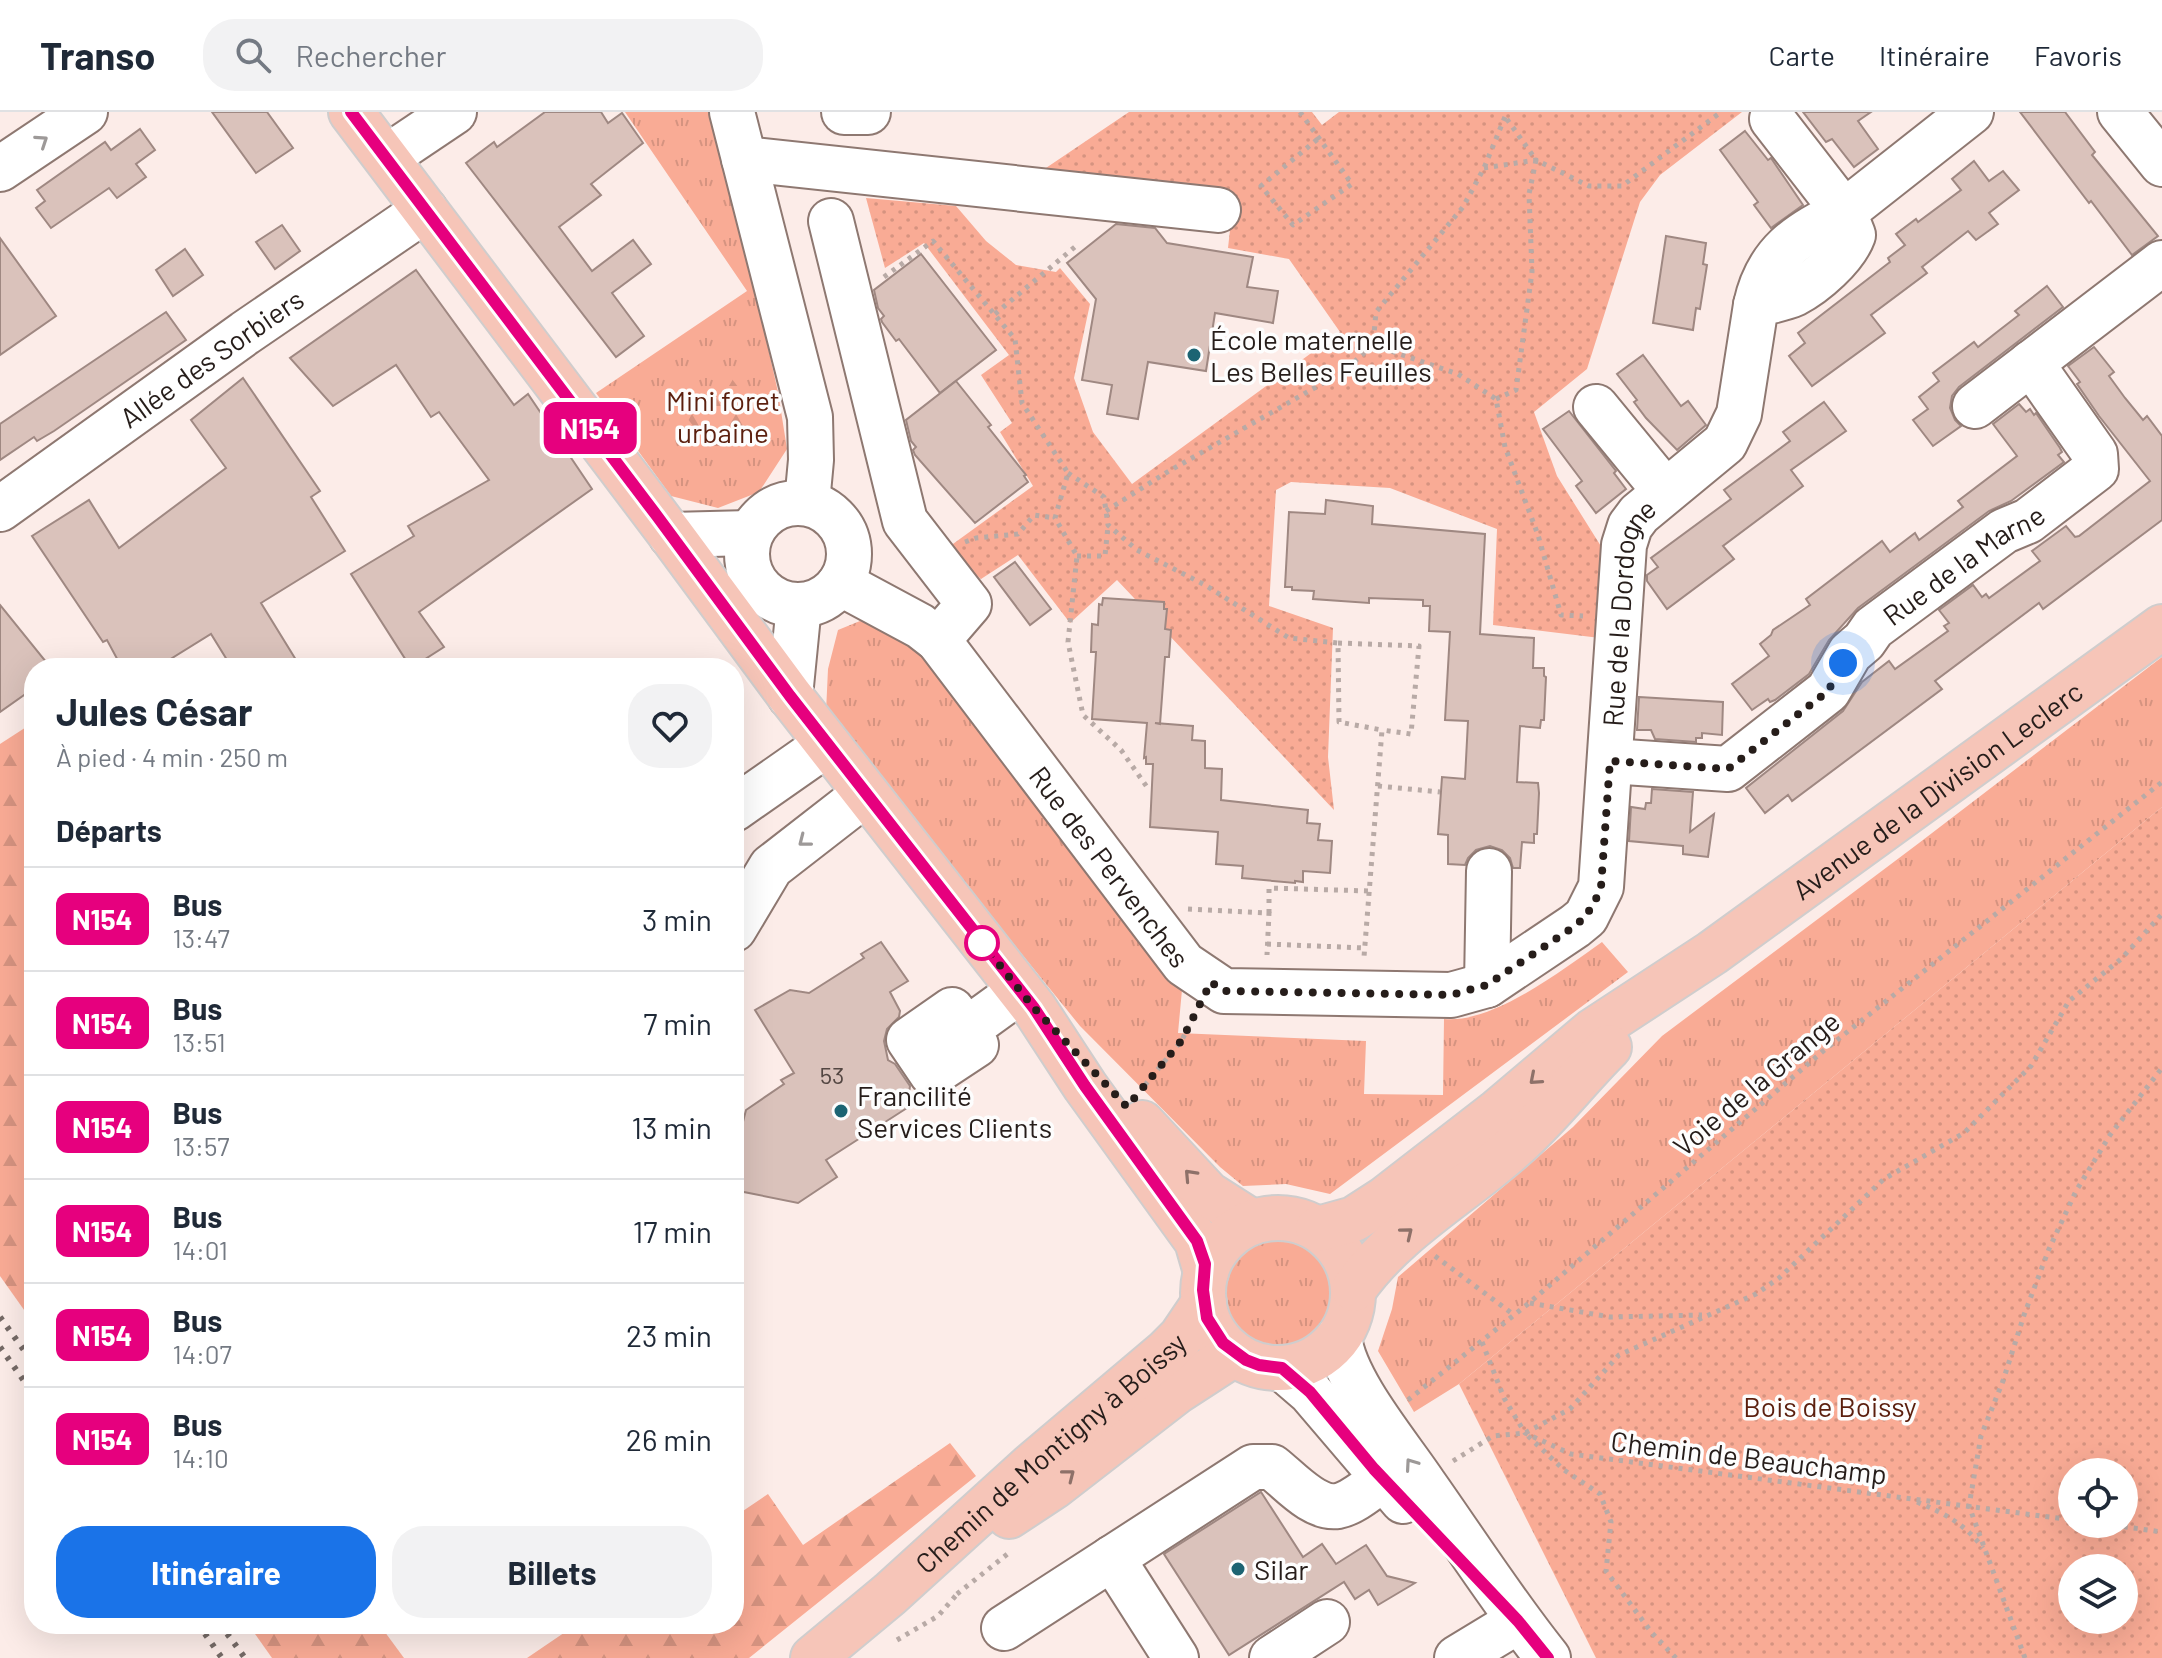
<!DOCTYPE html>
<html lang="fr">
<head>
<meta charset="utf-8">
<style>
	:root { --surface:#fff; --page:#f2f2f3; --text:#1f2937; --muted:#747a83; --line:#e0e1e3; --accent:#1a73e8 }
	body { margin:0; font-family:Barlow,sans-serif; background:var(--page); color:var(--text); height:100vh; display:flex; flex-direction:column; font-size:30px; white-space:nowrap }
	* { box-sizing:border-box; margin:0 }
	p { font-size:26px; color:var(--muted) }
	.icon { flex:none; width:44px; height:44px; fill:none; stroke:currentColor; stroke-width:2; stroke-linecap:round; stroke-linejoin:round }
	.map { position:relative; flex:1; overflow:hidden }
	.details { position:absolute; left:24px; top:546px; width:720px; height:976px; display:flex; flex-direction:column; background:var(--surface); border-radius:32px; box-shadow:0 8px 32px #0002 }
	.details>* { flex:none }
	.badge { padding:0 16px; border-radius:12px; font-size:28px; line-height:52px }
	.tools { position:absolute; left:2058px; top:1346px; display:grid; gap:16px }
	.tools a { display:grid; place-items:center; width:80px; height:80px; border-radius:50%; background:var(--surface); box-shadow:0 8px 32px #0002; font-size:40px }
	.you { position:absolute; width:40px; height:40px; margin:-20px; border:6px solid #fff; border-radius:50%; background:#1a73e8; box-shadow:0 0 0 12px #1a73e833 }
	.map>.badge { position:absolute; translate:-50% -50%; box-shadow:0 0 0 4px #fff }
	h2 { padding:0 32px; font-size:30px; line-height:72px }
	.round { display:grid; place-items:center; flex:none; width:84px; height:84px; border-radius:32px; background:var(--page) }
	.overview { display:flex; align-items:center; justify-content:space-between; height:136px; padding:0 32px }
	h1 { font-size:38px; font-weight:700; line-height:60px }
	.action { display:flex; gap:16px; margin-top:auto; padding:16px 32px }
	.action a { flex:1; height:92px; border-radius:32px; background:var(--accent); color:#fff; font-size:32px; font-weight:700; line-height:92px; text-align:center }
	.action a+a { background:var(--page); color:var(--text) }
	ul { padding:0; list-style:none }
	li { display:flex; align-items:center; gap:24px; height:104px; padding:0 32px; border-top:2px solid var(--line) }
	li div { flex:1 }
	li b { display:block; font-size:30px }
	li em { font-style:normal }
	li .badge { min-width:88px; font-weight:700; text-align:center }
	header { display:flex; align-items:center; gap:48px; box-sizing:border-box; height:112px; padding:0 40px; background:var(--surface); border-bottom:2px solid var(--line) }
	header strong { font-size:38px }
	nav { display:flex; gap:44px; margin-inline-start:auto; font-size:28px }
	.search { width:560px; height:72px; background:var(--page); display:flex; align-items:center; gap:20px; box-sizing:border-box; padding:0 28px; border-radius:32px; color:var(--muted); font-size:30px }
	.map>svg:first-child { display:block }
	.grass { fill:url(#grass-tufts) }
	.forest { fill:url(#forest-firs) }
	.park { fill:url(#park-dots); fill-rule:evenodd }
	.building { fill:#dac2bb; stroke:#9f8882; stroke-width:2 }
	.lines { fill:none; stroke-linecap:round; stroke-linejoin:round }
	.minor-casing { stroke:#8e7871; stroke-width:48 }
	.major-casing { stroke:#cfcdcd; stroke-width:48 }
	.path { stroke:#b8aaa6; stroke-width:5; stroke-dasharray:4 6; stroke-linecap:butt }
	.minor { stroke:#fff; stroke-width:44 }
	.major { stroke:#f6c5b8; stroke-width:44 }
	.rail { stroke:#756a66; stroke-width:6; stroke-dasharray:4 8; stroke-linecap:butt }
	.oneway { stroke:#9d9998 }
	.oneway2 { stroke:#8e7169 }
	.line-casing { stroke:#fff; stroke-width:18 }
	.line { stroke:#e6007e; stroke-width:12 }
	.walk { stroke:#261d1a; stroke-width:8; stroke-dasharray:0 14.4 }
	.poi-dot { fill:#1c6473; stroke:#fdfdfd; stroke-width:3 }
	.stop-dot { fill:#fff; stroke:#e6007e; stroke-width:4 }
	.labels { text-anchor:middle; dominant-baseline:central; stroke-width:7; stroke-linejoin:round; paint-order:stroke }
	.number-label { font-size:24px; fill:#534642 }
	.poi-label { font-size:28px; fill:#261d1a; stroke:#fdfdfd; text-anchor:start }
	.street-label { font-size:28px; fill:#261d1a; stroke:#fdfdfd }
	.park-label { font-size:28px; fill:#5b1f0e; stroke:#fdfdfd }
</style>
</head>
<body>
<header>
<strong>Transo</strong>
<div class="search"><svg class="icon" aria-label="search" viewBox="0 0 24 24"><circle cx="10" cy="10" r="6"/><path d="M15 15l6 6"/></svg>Rechercher</div>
<nav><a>Carte</a><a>Itinéraire</a><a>Favoris</a></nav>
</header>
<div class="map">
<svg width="2162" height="1546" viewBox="0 0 2162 1546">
	<defs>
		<pattern id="grass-tufts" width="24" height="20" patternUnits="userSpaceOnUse" patternTransform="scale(2)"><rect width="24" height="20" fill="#f9ab95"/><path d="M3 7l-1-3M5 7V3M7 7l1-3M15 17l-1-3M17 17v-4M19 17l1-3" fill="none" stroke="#d59380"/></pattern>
		<pattern id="forest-firs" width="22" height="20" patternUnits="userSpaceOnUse" patternTransform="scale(2)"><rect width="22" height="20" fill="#f9ab95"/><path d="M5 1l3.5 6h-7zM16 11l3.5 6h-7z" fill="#d59380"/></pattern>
		<pattern id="park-dots" width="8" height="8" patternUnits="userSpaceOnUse" patternTransform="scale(2)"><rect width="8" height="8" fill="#f9ab95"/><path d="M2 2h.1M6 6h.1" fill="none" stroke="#d59380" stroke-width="1.8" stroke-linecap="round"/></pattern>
	</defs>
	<rect width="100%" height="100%" fill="#fcece8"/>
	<g class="grass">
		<polygon points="625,0 715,0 778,280 787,337 759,380 718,396 671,384 596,281 747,179"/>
		<path d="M860,509L918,528L1183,867L1178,921L1366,929L1364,982L1443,983L1444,907C1493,912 1562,858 1602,830L1628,860L1330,1082L1286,1072L1243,1074L1220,1055L1080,914L826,600L828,557L838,518Z"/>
		<polygon points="2162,545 2162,695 1459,1272 1414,1300 1378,1239 1392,1197 1398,1165 1573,1015 1662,924 1919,731"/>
		<circle cx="1280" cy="1181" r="58"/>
	</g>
	<g class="forest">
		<polygon points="728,262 767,312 718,346 680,297"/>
		<polygon points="34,610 34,1212 0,1164 0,632"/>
		<polygon points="950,1331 976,1364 749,1546 527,1546 577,1512 734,1512 734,1405 768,1382 803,1433"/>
		<polygon points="248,1512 379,1512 404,1546 272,1546"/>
	</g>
	<g class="park">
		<polygon points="1129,0 1312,0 1322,13 1339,0 1742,0 1660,63 1640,90 1587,257 1534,300 1557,364 1604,439 1600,526 1493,513 1497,417 1390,376 1291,370 1276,378 1269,494 1333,516 1328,645 1334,698 1117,468 1070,511 1018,443 981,467 946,437 1033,374 1000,320 1012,311 981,263 1009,243 924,131 885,156 866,86 956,94 986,129 1016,153 1056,160 1060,156 1090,192 1074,266 1093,320 1132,372 1340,220 1289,147 1228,136 1234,82 1040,60"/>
		<path d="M2162,695V1546H1596L1459,1272ZM2072,1360H2124V1412H2072ZM2072,1456H2124V1508H2072Z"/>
	</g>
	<g class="building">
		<polygon points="212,0 267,0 293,36 256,61"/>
		<polygon points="545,0 601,0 608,11 622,1 643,31 591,72 601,83 559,115 592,159 633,128 651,152 612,181 644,224 616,245 466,51 494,30 497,35"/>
		<polygon points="1803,0 1871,0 1858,9 1878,37 1854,55 1832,27 1826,30"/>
		<polygon points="2020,0 2065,0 2095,40 2092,43 2158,124 2132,143 2091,89 2089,91"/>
		<polygon points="140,17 155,38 136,52 146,65 117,86 109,76 51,116 36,96 45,89 37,78 105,30 111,38"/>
		<polygon points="1745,19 1768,48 1771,46 1803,93 1771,116 1754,93 1758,90 1720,38"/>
		<polygon points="1974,49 1989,69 2003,59 2019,78 1989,101 1998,112 1976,128 1968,119 1922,155 1927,161 1871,203 1885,221 1812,274 1789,244 1805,231 1798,221 1890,150 1888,146 1905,133 1896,122 1916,107 1918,110 1961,78 1952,67"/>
		<polygon points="1116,112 1155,116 1167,131 1253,145 1247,175 1278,179 1273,211 1215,201 1206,259 1148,250 1138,307 1107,302 1112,273 1082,268 1096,187 1067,151"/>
		<polygon points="282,113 300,139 275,157 256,130"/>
		<polygon points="1666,124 1706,131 1703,152 1707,153 1700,197 1696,196 1693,218 1653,211"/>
		<polygon points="0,126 56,204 0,243"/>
		<polygon points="185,137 203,163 173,184 156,158"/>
		<polygon points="921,142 996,238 940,281 899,227 896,229 882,210 881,207 884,204 878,196 874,178"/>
		<polygon points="416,158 514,293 528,282 592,377 419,500 444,535 411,556 351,462 414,424 408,414 489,368 439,300 431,305 396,253 333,294 290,246"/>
		<polygon points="2047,174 2063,195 1959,275 1952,284 1950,296 1955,308 1961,314 1933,334 1913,308 1928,297 1919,285 1939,269 1933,261 1974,230 1978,235 1997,220 2019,203 2015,199"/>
		<polygon points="166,200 186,228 54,319 37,329 34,325 0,348 0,312"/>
		<polygon points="2094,235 2114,260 2109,264 2125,286 2143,308 2147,304 2162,324 2162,408 2043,497 2039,491 1935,569 1942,577 1792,689 1788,683 1765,701 1746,676 1843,599 1862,570 1889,549 1895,557 1948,519 1944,514 1949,511 1939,498 1973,473 1982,485 1986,482 1989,486 2040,449 2032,439 2066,414 2075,425 2079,424 2150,369 2099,304 2077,272 2080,270 2068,254"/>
		<polygon points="1643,243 1681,294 1688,289 1706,313 1677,338 1646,306 1634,290 1637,288 1617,262"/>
		<polygon points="243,266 320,379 311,385 345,439 261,491 301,556 232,556 211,522 156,556 122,556 107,528 103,530 32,424 89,388 119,436 226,356 191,308"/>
		<polygon points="956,269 991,313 988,315 1026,363 1024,364 1028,370 975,411 915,343 913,338 916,335 911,329 906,308"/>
		<polygon points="1824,290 1846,319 1791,358 1803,374 1723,434 1734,447 1667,497 1647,469 1647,463 1658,455 1651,446 1731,387 1724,378 1790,329 1783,320"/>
		<polygon points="2019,292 2026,300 2030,297 2034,303 2036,301 2060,336 2062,340 2058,343 2064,350 2011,389 1989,399 1858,496 1829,528 1809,562 1775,588 1770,590 1768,587 1752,598 1732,572 1769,544 1760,532 1771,523 1773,518 1810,493 1806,487 1882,429 1890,440 1915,421 1919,428 1963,395 1958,389 2017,344 1993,312"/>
		<polygon points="1569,299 1616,359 1614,361 1626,377 1596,401 1576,374 1582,369 1543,317"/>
		<polygon points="1326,388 1373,394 1372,412 1485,422 1480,522 1534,526 1533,556 1544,556 1544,564 1546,565 1544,608 1541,608 1540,616 1520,614 1517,670 1538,671 1539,681 1537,722 1534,722 1534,731 1522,730 1520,756 1513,756 1510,746 1502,738 1490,734 1476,738 1468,746 1465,753 1448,752 1448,723 1438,722 1442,665 1465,667 1468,609 1445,608 1450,520 1429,519 1430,494 1423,494 1423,488 1369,486 1369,491 1313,487 1314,479 1292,478 1292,475 1285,475 1289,400 1325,402"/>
		<polygon points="1015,450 1051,497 1030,513 994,465"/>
		<polygon points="1103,486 1164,490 1164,497 1167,497 1165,517 1171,518 1169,545 1165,545 1160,612 1155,611 1193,614 1192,628 1205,629 1205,656 1222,657 1221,688 1308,698 1307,711 1320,712 1318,728 1332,729 1330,761 1303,759 1303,770 1295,769 1295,771 1242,766 1243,754 1216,752 1218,720 1150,715 1153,652 1146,652 1146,645 1144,646 1147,611 1092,607 1096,540 1091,540 1092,512 1098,513 1099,492 1102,493"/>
		<polygon points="0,493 51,556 34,556 34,576 0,600"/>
		<polygon points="1639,585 1723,590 1722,623 1702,621 1702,626 1696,626 1696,630 1655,627 1651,618 1637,618"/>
		<polygon points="1652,677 1693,680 1690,720 1714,702 1708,745 1683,742 1683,734 1629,729 1631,695 1645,697 1646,691 1651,691"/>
		<polygon points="881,830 908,869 890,880 900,899 899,905 887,917 884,929 888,948 895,952 910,974 907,996 826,1048 837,1065 798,1091 739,1079 734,1070 734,1045 746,998 784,972 781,968 794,961 755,898 790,878 809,881 864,846 861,842"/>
		<polygon points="1261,1380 1303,1445 1322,1432 1336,1452 1366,1433 1387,1464 1415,1471 1378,1493 1369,1478 1355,1487 1344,1470 1229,1543 1164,1442"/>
	</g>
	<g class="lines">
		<defs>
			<g id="minor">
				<polyline points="732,0 810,305 811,348 807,391"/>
				<polyline points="844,0 868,0"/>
				<polyline points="2120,0 2162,52"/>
				<polyline points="387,45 454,0"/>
				<polyline points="744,47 1218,98"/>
				<polyline points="0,57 85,0"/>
				<polyline points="831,109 905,409 969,492 938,528"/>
				<path d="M1756,193C1767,142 1798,121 1844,100L1772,7"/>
				<polyline points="1975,294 2162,151"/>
				<polyline points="1596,295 1665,379"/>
				<circle cx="798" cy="442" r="51"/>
				<path id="s1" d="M0,397L245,221L425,98"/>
				<polyline points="671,423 750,421"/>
				<path id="s2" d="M840,471L920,514L938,528L1184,852L1224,879L1451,883L1487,873L1575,814L1586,805L1601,775L1624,433L1630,414L1639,402L1725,331L1739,302L1756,193C1768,189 1783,187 1794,182C1815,171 1845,145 1853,123L1844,100L1971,0"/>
				<polyline points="790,584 799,493"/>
				<path id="s3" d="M1610,649L1728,657L1828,579L1850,541L1864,529L1873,516L2004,419L2028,409L2096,357L2095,342L2031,251"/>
				<polyline points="734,697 827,632"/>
				<polyline points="734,817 771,755 865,682"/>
				<polyline points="1487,873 1489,759"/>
				<polyline points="966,918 952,898 909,928 932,962 976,933 966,918 1020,879"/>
				<path d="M1339,1225C1344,1270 1398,1333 1424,1372C1465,1430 1503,1490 1548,1546"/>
				<polyline points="1282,1256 1310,1280 1403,1389"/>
				<polyline points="1112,1446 1176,1546"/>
				<path d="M1004,1516L1253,1355H1272C1289,1368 1314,1398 1338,1394C1353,1391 1371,1375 1383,1367"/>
				<polyline points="1272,1546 1327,1510"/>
				<polyline points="1457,1546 1518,1509"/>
			</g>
			<g id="major">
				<polyline points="351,0 671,423 790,584 1034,896 1085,974 1197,1129 1206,1160"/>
				<polyline points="1142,1011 1208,1082 1252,1110"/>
				<circle cx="1278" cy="1181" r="75"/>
				<path id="s4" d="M1318,1117L1354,1107L1385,1087L1496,1001L1593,919L1712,841L2162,515"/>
				<path d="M1354,1177C1395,1118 1462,1082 1515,1034C1549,1004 1577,967 1609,935"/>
				<polyline points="1009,1404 1053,1375 1177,1279 1234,1242"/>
				<path id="s5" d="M813,1546L890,1482L1031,1354L1167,1239L1181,1225L1204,1191"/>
			</g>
		</defs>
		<use href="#minor" class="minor-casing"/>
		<use href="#major" class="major-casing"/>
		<g class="path">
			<polyline points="1300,0 1352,72 1293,113 1261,74 1319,26"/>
			<polyline points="1484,56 1536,48 1589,74 1622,74 1721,0"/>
			<polyline points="884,165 933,129 1015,227 1022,291 1068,361 1055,406 1077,444 1068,530 1083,603 1121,638 1147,675"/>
			<polyline points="995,202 1076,134"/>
			<polyline points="1373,233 1458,262 1496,287 1505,335 1538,423 1561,503 1583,504"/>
			<polyline points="1496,287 1516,278 1532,160 1529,82 1536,48 1504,3"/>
			<polyline points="1068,361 1104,385 1108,413 1137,438 1205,473 1289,526 1338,531 1339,610 1382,618 1364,845"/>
			<polyline points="1106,399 1164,362 1344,259 1373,233 1376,200 1463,95 1484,56 1507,0"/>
			<polyline points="965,430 976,426 1018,422 1034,403 1055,406"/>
			<polyline points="1077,444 1105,444 1108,414"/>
			<polyline points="1338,531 1419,534 1411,622 1382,618"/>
			<polyline points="1378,674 1440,680"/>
			<polyline points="1188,797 1269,801 1267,843"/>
			<polyline points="1269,801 1269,776 1370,779"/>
			<polyline points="1267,832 1365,836"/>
			<polyline points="1145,973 1182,928 1194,903"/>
			<polyline points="1435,1144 1514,1203"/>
			<polyline points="1530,1191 1610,1205 1702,1203"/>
			<polyline points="1482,1230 1504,1286 1525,1321 1571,1342 2072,1408"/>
			<polyline points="1408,1288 1529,1191 1822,940 2162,670"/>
			<polyline points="1528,1324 1564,1358 1600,1382 1611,1410 1606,1459 1652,1521 1676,1546"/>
			<polyline points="1453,1349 1493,1324 1525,1321 1570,1297 1619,1243 1756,1182 1779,1166 1884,1067 1964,1021 2031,954 2069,889 2121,847 2162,802"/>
			<path d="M1917,1390C1944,1401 1965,1412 1983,1436"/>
			<polyline points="2104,1412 2162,1420"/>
			<polyline points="957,1482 1010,1440"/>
			<polyline points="897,1528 938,1504 958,1481"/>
			<polyline points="2025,1546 1969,1394 1981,1324 2003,1269 2024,1203 2049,1137 2076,1079 2110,1023 2162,956"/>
		</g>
		<use href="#minor" class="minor"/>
		<use href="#major" class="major"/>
		<g class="rail">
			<polyline points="0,1205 34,1252"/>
			<polyline points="0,1235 34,1283"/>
			<polyline points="198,1512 222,1546"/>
			<polyline points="220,1512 245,1546"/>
		</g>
	</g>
	<defs><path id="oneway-chevron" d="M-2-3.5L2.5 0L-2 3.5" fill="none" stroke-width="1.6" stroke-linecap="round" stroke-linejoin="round" transform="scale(2)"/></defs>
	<g class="oneway">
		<use href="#oneway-chevron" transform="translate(42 29) rotate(-34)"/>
		<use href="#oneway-chevron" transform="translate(804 729) rotate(142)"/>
		<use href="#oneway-chevron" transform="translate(1411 1352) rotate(-125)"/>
	</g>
	<g class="oneway2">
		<use href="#oneway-chevron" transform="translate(1535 967) rotate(139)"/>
		<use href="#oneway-chevron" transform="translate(1190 1063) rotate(-133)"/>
		<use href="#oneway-chevron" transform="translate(1407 1121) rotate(-39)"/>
		<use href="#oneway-chevron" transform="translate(1069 1363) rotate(-38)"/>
	</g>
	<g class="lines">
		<defs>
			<polyline id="line" points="351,0 657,404 790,584 1034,896 1085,974 1197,1129 1205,1152 1203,1178 1207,1206 1223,1231 1246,1248 1259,1253 1282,1256 1310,1280 1374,1357 1518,1509 1548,1546"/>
		</defs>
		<use href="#line" class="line-casing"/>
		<use href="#line" class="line"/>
		<path class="walk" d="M982,831L1034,896L1127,995L1182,928L1211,870L1224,879L1451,883L1487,873L1575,814C1588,803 1595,791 1601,775L1610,649L1728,657L1828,579L1843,551"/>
	</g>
	<g class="poi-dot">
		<circle cx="1194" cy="243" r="8"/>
		<circle cx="841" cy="999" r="8"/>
		<circle cx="1238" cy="1457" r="8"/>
	</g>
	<circle class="stop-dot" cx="982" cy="831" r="16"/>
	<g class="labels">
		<g class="number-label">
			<text x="832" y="962">53</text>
		</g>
		<g class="poi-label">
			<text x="1210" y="227">École maternelle<tspan x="1210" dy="32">Les Belles Feuilles</tspan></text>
			<text x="857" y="983">Francilité<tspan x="857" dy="32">Services Clients</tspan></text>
			<text x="1254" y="1457">Silar</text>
		</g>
		<g class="street-label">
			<text stroke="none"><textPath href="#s1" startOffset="260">Allée des Sorbiers</textPath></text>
			<text stroke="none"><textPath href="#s3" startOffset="434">Rue de la Marne</textPath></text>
			<text stroke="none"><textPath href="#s2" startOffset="1264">Rue de la Dordogne</textPath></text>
			<text stroke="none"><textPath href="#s4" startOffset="762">Avenue de la Division Leclerc</textPath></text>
			<text stroke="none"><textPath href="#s2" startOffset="398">Rue des Pervenches</textPath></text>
			<text transform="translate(1756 971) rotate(-40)">Voie de la Grange</text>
			<text stroke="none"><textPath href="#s5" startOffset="314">Chemin de Montigny à Boissy</textPath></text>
			<text transform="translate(1749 1345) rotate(7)">Chemin de Beauchamp</text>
		</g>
		<g class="park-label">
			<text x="723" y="288">Mini foret<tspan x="723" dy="32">urbaine</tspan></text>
			<text x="1830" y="1294">Bois de Boissy</text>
		</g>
	</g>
</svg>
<div class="tools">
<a><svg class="icon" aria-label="locate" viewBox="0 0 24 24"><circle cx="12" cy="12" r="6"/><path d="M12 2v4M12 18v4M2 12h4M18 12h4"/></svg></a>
<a><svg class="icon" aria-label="layers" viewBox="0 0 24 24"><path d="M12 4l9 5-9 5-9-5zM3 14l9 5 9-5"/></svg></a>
</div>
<div class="you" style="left:1843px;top:551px"></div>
<b class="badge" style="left:590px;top:316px;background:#e6007e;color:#fff">N154</b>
<section class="details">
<div class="overview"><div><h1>Jules César</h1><p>À pied · 4 min · 250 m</p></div><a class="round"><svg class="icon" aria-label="heart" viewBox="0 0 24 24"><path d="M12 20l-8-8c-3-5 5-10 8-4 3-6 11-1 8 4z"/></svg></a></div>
<h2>Départs</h2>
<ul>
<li><span class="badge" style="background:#e6007e;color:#fff">N154</span><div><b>Bus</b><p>13:47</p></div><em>3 min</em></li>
<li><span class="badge" style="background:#e6007e;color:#fff">N154</span><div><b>Bus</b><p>13:51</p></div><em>7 min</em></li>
<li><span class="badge" style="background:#e6007e;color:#fff">N154</span><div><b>Bus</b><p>13:57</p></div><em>13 min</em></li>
<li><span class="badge" style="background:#e6007e;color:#fff">N154</span><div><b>Bus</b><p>14:01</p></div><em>17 min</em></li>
<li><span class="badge" style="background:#e6007e;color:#fff">N154</span><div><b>Bus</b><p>14:07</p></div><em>23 min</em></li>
<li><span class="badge" style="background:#e6007e;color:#fff">N154</span><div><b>Bus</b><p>14:10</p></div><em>26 min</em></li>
</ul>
<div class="action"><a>Itinéraire</a><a>Billets</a></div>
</section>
</div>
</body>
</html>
